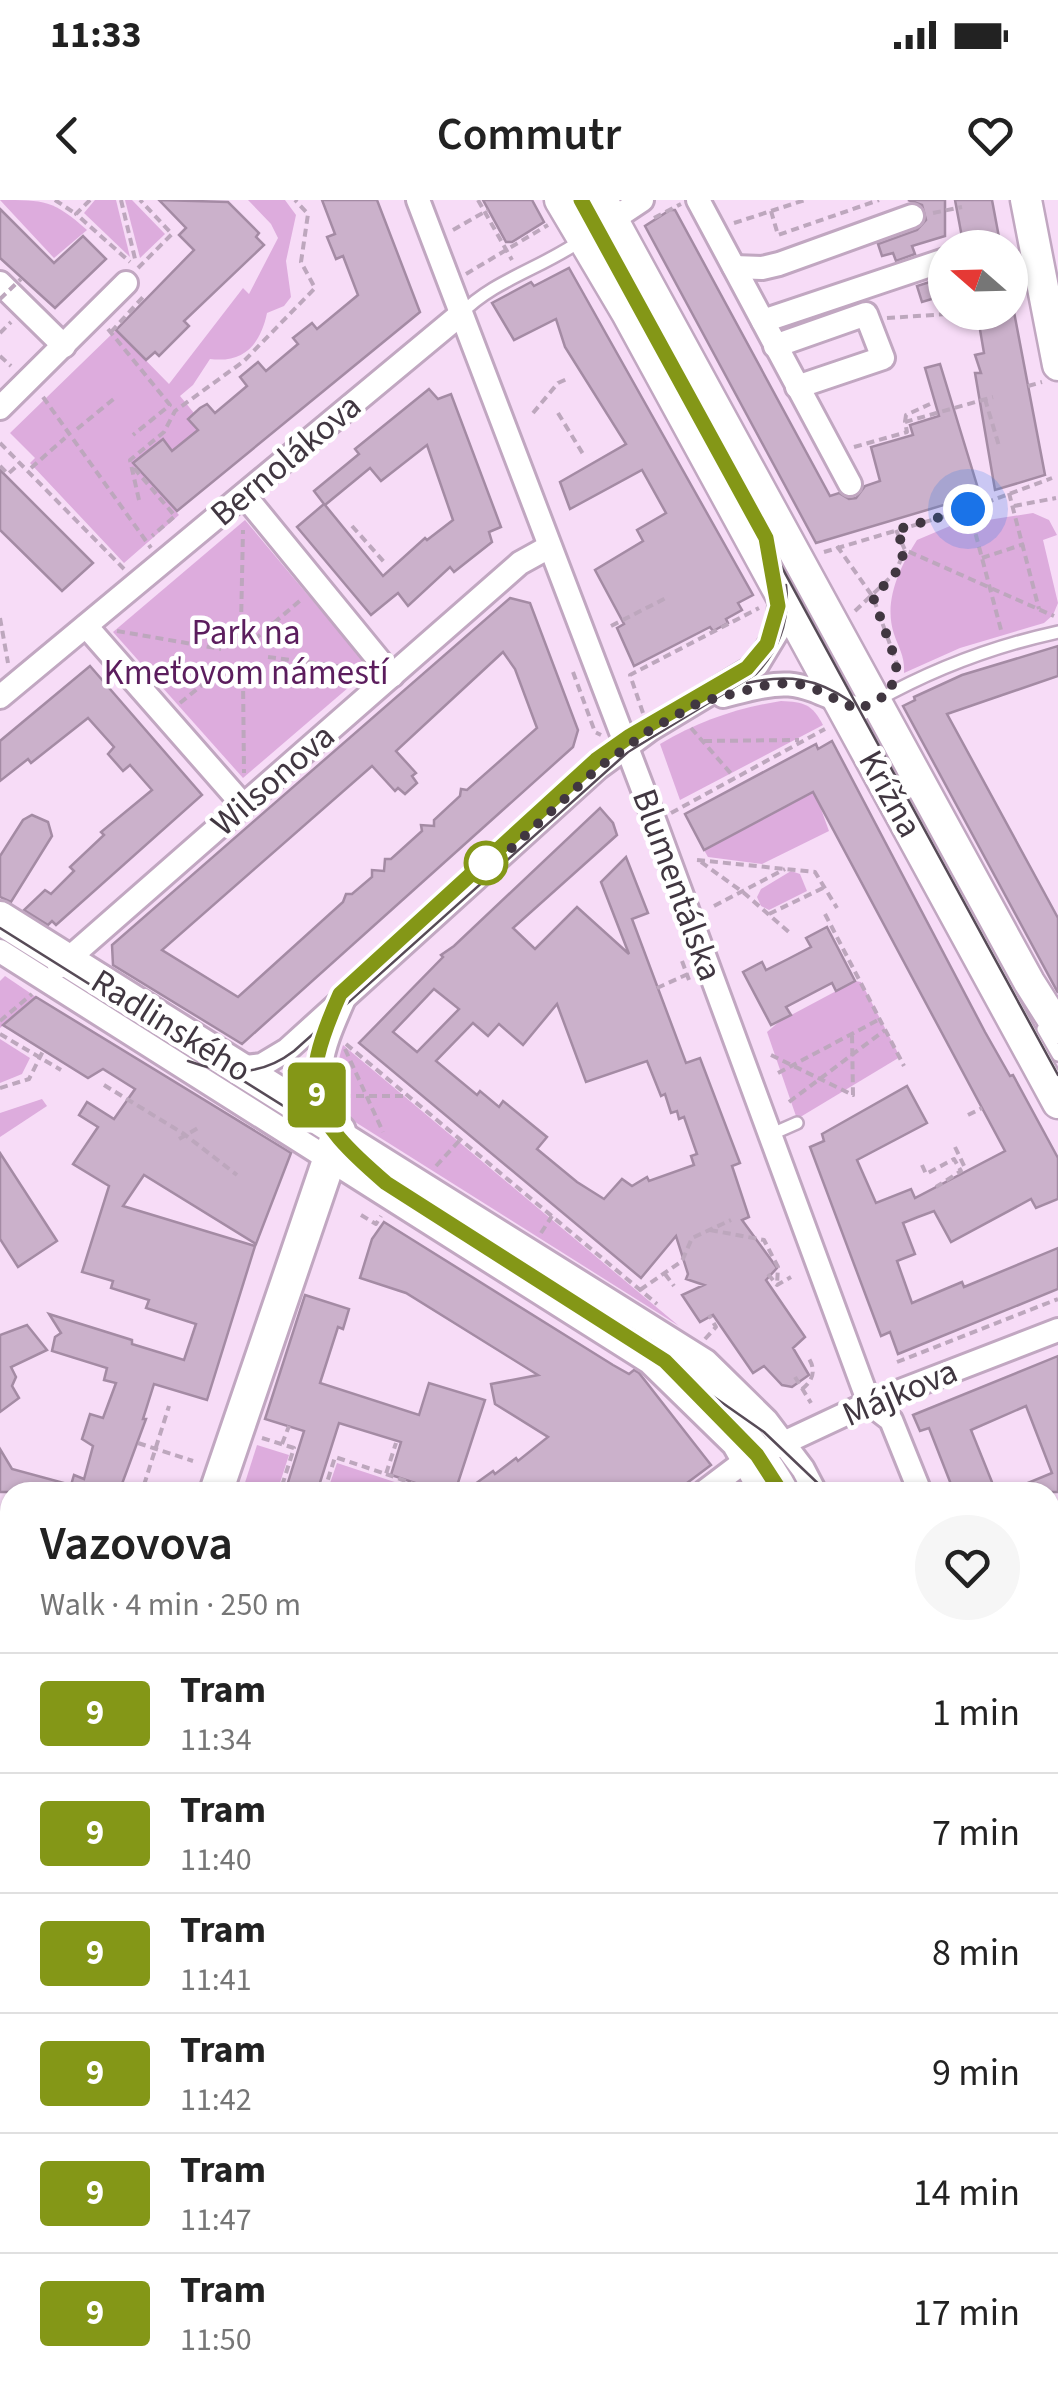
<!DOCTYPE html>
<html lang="en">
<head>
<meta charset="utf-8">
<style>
	:root { --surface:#fff; --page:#f6f6f6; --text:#222; --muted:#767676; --line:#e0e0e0 }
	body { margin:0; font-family:"Source Sans 3",sans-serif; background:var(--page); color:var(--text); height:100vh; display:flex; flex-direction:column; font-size:38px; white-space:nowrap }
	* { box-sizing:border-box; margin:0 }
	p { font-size:32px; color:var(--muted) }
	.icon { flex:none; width:55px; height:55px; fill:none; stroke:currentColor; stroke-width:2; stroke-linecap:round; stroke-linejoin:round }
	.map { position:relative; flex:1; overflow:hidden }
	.panel { position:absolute; left:0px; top:1282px; width:1060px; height:912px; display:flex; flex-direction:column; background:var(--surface); border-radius:30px 30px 0 0; box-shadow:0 2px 8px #0004 }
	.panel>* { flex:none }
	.badge { padding:0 20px; border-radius:8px; font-size:35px; line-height:65px }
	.needle { width:65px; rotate:290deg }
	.tools { position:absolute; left:928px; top:30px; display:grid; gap:20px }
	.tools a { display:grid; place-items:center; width:100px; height:100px; border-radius:50%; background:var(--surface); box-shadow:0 2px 8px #0004; font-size:50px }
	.you { position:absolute; width:50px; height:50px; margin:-25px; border:8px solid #fff; border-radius:50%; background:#1a73e8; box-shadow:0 0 0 15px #1a73e833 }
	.map>.badge { position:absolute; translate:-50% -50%; box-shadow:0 0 0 5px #fff }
	.round { display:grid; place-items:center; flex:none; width:105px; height:105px; border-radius:52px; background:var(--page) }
	.headline { display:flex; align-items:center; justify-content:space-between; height:170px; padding:0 40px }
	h1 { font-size:48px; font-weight:600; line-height:75px }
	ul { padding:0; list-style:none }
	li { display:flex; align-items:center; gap:30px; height:120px; padding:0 40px; border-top:2px solid var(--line) }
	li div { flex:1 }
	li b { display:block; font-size:38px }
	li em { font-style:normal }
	li .badge { min-width:110px; font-weight:700; text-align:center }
	.status { display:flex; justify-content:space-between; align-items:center; height:70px; padding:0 50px; background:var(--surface); direction:ltr }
	.status svg { height:28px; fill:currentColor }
	header { display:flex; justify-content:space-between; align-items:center; height:130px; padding:0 40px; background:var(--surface); font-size:45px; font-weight:600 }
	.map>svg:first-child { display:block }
	.green { fill:#ddacdd }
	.building { fill:#cbb1cb; stroke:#a48ba4; stroke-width:2.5; fill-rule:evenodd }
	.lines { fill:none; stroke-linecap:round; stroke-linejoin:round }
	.minor-tunnel { stroke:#d3bbd3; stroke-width:22; stroke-dasharray:22 11; stroke-linecap:butt }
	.service-casing { stroke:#c1a7c1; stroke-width:16 }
	.minor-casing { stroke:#c1a7c1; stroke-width:28 }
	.tertiary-casing { stroke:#c1a7c1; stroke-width:35 }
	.secondary-casing { stroke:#c1a7c1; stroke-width:38 }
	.path { stroke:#bda7bd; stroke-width:4; stroke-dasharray:8 5; stroke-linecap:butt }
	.service { stroke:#fff; stroke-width:11 }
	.minor { stroke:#fff; stroke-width:22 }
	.tertiary { stroke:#fff; stroke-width:30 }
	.secondary { stroke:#fff; stroke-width:32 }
	.tram { stroke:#574b57; stroke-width:2.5 }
	.path-bridge { stroke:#bda7bd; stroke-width:4; stroke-dasharray:8 5; stroke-linecap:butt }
	.line-casing { stroke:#fff; stroke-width:22 }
	.line { stroke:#849717; stroke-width:15 }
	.walk { stroke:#413741; stroke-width:10; stroke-dasharray:0 18 }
	.stop-dot { fill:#fff; stroke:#849717; stroke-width:5 }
	.labels { text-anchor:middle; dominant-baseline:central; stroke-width:9; stroke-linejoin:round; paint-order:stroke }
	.street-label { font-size:35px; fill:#413741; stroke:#fff }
	.park-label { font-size:35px; fill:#5b1d5d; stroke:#fff }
</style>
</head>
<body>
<div class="status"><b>11:33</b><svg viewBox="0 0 49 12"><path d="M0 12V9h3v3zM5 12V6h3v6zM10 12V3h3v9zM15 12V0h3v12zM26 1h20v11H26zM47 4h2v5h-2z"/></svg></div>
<header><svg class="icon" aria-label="back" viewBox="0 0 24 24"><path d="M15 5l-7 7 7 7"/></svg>Commutr<svg class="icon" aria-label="heart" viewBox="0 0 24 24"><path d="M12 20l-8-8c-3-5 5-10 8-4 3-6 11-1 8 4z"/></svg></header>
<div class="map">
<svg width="1058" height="2194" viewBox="0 0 1058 2194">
	<rect width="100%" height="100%" fill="#f7dcf7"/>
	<g class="green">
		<path d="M0,0C45,0 53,0 87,30L54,58Z"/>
		<polygon points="95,0 116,0 130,57 84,13"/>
		<polygon points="125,0 132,0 165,34 140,58"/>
		<path d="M248,0H285L296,15L286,61L291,97L284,106L267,113C260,146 243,163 210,159L193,185L180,196L194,213L189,219L198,230L172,251L162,239L134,263L179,315L124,363L30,263L35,258L10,233L116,130L169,184L243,88L249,94L278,38L271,24Z"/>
		<path d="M1033,313L1049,320L1057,335L1043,340L1058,403L1053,415L1044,423L960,448L904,473C905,456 899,449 894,434C883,401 900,367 917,340L950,326Z"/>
		<polygon points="245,320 370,469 243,578 113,432"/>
		<path d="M781,501C804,502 812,504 823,525L680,600L660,544C699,521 737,508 781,501Z"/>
		<polygon points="815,591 823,607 821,609 829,631 762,664 708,657 704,650"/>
		<polygon points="791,671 800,674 807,691 769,710 761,706 757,697 761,689"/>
		<polygon points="5,776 36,797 0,828 0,781"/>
		<polygon points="855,781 861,782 900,857 797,919 767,832 780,821"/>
		<polygon points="0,839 30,858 22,874 0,883"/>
		<path d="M343,845L679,1126L352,920C340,890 332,877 343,845Z"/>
		<polygon points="42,899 47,906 0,937 0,913"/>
		<polygon points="257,1245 289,1255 277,1292 242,1292"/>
		<polygon points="337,1263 425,1292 327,1292"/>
		<polygon points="155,2185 295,2185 288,2194 143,2194"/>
		<polygon points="549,2185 635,2185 624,2194 556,2194"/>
		<polygon points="797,2185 919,2185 928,2194 803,2194"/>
	</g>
	<g class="building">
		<polygon points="159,0 228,2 259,33 256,37 264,45 184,121 189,126 159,156 155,152 146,160 116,130 194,50 179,35 186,28"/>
		<polygon points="322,0 377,0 420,112 177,311 133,263 163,239 172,251 198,230 188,219 200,208 207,204 215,213 247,186 240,177 258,162 266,171 298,144 293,138 312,123 317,129 358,95 343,56 336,59 327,37 335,34"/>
		<polygon points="483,0 532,0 544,22 512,42 506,42"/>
		<polygon points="908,0 945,0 945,36 912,46 915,54 896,61 893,53 882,56 878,44 917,30 926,20 922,5"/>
		<polygon points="955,0 992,0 1001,48 964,48"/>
		<polygon points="0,9 54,63 83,36 106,59 55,108 0,58"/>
		<polygon points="670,10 675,10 830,296 839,293 849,299 856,298 865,286 880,281 871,247 913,235 910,225 939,216 925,168 940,164 980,295 962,291 964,299 816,343 645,26"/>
		<polygon points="569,68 753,395 738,403 742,410 726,419 728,423 713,431 710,427 634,466 617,428 624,424 595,370 643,341 637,330 666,313 642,270 570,309 560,282 626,244 565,147 556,119 514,140 492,103 531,82 534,86"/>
		<polygon points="945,77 945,95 922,102 917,86"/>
		<polygon points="977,112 1014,112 1045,275 995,290 975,173 981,173 975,155 984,153"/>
		<path d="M429,189L438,199L451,194L501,327L489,332L492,342L454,372L450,367L408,406L398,393L371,415L297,327L324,304L314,291L359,254L355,249ZM427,245L453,320L427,340L425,338L383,376L325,305L370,268L381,281Z"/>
		<polygon points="0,270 93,363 62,391 0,330"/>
		<path d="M510,398L530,403L578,530L573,547L242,844L113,765L112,745ZM503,452L515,469L537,528L467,590L461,589L460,596L434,620V626L421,625L422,631L391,659H385L384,671L372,670V677L352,694H346L343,702L238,797L162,750L372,566L395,591L398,588L405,594L417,583L412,576L416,573L396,551Z"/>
		<polygon points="1058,446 1058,476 947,514 1058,718 1058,793 903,506 915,500 914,497 962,475"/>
		<polygon points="90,466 202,595 56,725 52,721 48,725 24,710 45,690 51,694 74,671 70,667 104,635 101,632 152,590 130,565 123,571 108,554 114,547 88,518 31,563 28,559 0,581 0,541"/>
		<polygon points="832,541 985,832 1010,876 1013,875 1058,958 1058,999 1036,1008 1031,999 951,1042 934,1011 918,1017 903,1023 915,1054 897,1061 912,1103 962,1082 964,1087 1058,1048 1058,1089 898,1154 890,1132 881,1136 810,947 824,941 822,934 907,886 927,923 857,960 876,1003 911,989 915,998 1005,951 813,592 704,650 685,614 816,544 818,549"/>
		<path d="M600,608L613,623L617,635L513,728L535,749L577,707L629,754L601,682L626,657L648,713L632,719L686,863L700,858L740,963L732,966L749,1017L742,1020L777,1068L766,1080L805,1137L793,1148L809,1175L792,1187L782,1185L764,1166L753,1173L713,1115L700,1122L682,1095L704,1085L686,1079L688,1074L676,1036L641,1078L359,843L443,757L441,755L454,746ZM434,789L459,809L417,852L393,832ZM557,804L586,882L647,861L661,896L665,894L671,913L677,911L679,919L684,917L697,954L691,956L694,965L649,981L647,977L632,986L622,979L604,999L577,982L537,949L547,937L503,901L499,907L480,891L477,895L436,861L473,823L488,836L499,824L523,845Z"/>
		<polygon points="32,615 48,622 52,636 11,702 0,697 0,656 23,620"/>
		<polygon points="827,727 855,781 836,791 832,783 786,807 791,815 771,825 743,772 762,762 766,770 788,759 811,747 806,738"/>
		<polygon points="36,797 291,953 256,1044 144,975 123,1006 255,1046 207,1200 154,1184 143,1219 146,1219 119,1292 0,1292 0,1249 12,1269 71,1285 74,1275 84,1279 93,1246 82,1239 90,1214 103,1218 116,1183 104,1180 107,1168 52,1151 55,1137 61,1133 49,1114 132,1140 132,1144 184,1160 196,1124 146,1108 149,1100 111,1088 113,1081 82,1072 109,986 73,964 98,927 79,915 87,902 114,919 135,889 103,869 88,878 3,825"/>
		<polygon points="0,953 57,1041 18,1067 0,1039"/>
		<polygon points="384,1022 613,1165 629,1174 634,1170 639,1173 711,1265 675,1292 464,1292 493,1271 495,1274 516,1258 518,1261 548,1237 495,1204 491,1184 538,1175 406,1093 360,1078 372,1039"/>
		<polygon points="305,1095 349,1109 343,1129 338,1127 320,1183 419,1215 429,1183 485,1200 455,1292 442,1292 391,1275 401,1242 339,1223 317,1292 285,1292 304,1231 265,1219"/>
		<polygon points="27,1125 47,1150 11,1167 16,1177 12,1186 19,1198 0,1212 0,1135"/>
		<polygon points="1058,1156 1058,1292 1006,1292 1052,1273 1026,1206 971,1230 996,1292 954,1292 929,1228 920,1231 913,1215"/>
	</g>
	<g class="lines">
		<polyline class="minor-tunnel" points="0,1634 10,1628"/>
		<defs>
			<g id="service">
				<polyline points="581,0 619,68 621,81"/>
				<path d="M461,114C493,80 545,67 583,39"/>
				<path d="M876,501C933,469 994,446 1058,432"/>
				<polyline points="1043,829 1058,855"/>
				<polyline points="772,934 797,923"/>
				<polyline points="582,1107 616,1131"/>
				<path d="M662,1146C714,1182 764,1236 794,1292"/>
				<polyline points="121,2194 133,2185"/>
			</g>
			<g id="minor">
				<polyline points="418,0 642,587 869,1203"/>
				<polyline points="698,0 850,284"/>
				<polyline points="612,20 642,0"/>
				<polyline points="734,67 762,68 779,64 912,16"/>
				<polyline points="0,83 64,146"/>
				<polyline points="763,121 945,60"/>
				<polyline points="775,146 866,114 883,158 797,187"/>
				<polyline points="0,208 126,83"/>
				<polyline points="244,295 392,476"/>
				<polyline points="86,426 244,606"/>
				<path d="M723,496C795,477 793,481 859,510L876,501"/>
				<polyline points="0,497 461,114"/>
				<polyline points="0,751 649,1162 734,1245 761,1292"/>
				<polyline points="59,767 520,363 549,347"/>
				<path d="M343,801C322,849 307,882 339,931L706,1161L766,1220L803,1269L815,1292"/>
				<polyline points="237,868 262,865 287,850 598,568 651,529 757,465 777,432 781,398"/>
				<polyline points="869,1203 891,1220 920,1292"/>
				<polyline points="704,1292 745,1261 869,1203 1058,1130"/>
				<polyline points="1050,1347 1058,1344"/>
				<polyline points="1050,1427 1058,1431"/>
				<polyline points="0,1760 10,1753"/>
				<polyline points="1050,1834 1058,1853"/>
				<polyline points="1050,1926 1058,1945"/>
				<polyline points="372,2194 382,2185"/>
			</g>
			<g id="tertiary">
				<polyline points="560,0 627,113 1058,903"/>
				<polyline points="602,0 1029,782 1058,828"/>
				<polyline points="1026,0 1058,165"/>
			</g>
			<g id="secondary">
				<polyline points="0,718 339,931 216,1292"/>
				<polyline points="0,1506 10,1523"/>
				<polyline points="397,2185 404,2194"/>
			</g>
		</defs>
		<use href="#service" class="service-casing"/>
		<use href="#minor" class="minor-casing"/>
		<use href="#tertiary" class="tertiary-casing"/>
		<use href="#secondary" class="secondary-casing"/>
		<g class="path">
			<polyline points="55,0 76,14"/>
			<polyline points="90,0 76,14 130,62"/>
			<polyline points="121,0 136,63"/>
			<polyline points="478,0 512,60"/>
			<polyline points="771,11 778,35 879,0"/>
			<polyline points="933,13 962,7"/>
			<polyline points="654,18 681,4"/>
			<polyline points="734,23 805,0"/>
			<polyline points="453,30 488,10"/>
			<polyline points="138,68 172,34 140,0"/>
			<polyline points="466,74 548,25"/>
			<polyline points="887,118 948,114"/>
			<polyline points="108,129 170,205 133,235"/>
			<polyline points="111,132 143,97"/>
			<polyline points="0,133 11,122"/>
			<polyline points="0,156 11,166"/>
			<polyline points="1028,186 1042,182"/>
			<polyline points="43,197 151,348"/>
			<polyline points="985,199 999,246"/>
			<polyline points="533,213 558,183 569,178"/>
			<polyline points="558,213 583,254"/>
			<polyline points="905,222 906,215 930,204"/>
			<polyline points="77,229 116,197"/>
			<polyline points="0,243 124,369"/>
			<polyline points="854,247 907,232 905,222 993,197"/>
			<polyline points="0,266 8,274 20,263"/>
			<polyline points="31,268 65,238"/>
			<polyline points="134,268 175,316 152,336"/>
			<polyline points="1009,293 1039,409"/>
			<polyline points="139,300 130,260 164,232 175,211 244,161 315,88 301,62 308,14 295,0"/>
			<polyline points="1014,306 1056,298"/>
			<polyline points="969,309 1001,430"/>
			<polyline points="352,326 385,363"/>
			<polyline points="896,330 905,350 1054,416"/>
			<polyline points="837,346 873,397 897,464 895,473"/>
			<polyline points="824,352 969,309 1052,278"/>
			<polyline points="982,358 1024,344"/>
			<polyline points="855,411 895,373 905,350"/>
			<polyline points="0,418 8,463"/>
			<polyline points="241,425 243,330"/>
			<polyline points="611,426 666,398"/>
			<polyline points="117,431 221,449"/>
			<polyline points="254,440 303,398"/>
			<polyline points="268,457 360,469"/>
			<polyline points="573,472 595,532 601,535"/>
			<polyline points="243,478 244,573"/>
			<polyline points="180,503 230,462"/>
			<polyline points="643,513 630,475 759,408"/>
			<polyline points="691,528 734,577"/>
			<polyline points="704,541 799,540"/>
			<polyline points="671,613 825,529"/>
			<polyline points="697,660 815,672 837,708"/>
			<polyline points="701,662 744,693 790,733"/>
			<polyline points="714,706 785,669"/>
			<polyline points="769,714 823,688"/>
			<polyline points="825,714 904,866"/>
			<polyline points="682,761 689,780"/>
			<polyline points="657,788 688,774"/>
			<polyline points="0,821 32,794"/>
			<polyline points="0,834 61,870"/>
			<polyline points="346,844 657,1104"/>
			<polyline points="345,849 383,932"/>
			<polyline points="771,855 853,895 852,834"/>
			<polyline points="778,873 880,819"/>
			<polyline points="104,885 184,934 237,975"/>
			<polyline points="0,888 29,879 43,851"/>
			<polyline points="343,896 408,896"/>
			<polyline points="789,902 885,830"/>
			<polyline points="968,915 982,908"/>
			<polyline points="179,939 198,928"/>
			<polyline points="955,947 966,970"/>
			<polyline points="922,965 926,974 954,959 961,971 936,987"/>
			<polyline points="436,966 460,940"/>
			<polyline points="361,1015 376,1024 381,1016"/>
			<polyline points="710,1030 764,1040 778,1067 777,1085"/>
			<polyline points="541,1033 552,1016"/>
			<polyline points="665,1074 674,1086"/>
			<polyline points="768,1074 777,1085 791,1077"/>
			<polyline points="640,1090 682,1061 692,1038 731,1020"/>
			<polyline points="705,1139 716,1127 709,1115"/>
			<polyline points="897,1162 1058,1099"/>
			<polyline points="795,1177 811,1203"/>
			<path d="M802,1189C814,1180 816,1169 808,1157"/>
			<polyline points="262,1238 294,1248 280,1292"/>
			<polyline points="138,1243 193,1261"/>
			<polyline points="282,1244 289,1226"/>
			<polyline points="386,1274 436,1292"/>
			<polyline points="144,1285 169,1206"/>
			<polyline points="324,1292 335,1257 386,1274 396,1243"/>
			<polyline points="657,1292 660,1290"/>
			<polyline points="1050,1403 1058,1399"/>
			<polyline points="0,1994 10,1986"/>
			<polyline points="0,2051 10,2065"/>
			<polyline points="1050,2071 1057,2082"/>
			<polyline points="0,2097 10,2089"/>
			<polyline points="307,2185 309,2187"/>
			<polyline points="83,2194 97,2185"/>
			<polyline points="495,2194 506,2185"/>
		</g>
		<use href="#service" class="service"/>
		<use href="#minor" class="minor"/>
		<use href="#tertiary" class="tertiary"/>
		<use href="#secondary" class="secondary"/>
		<g class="tram">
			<polyline points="619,68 1058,875"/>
			<path d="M747,483C788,474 816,478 850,501"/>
			<polyline points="0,728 384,969"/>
			<path d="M326,826C307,864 313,900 335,935"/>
			<path d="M188,861C227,875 260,877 294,851L628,552L756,474C780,449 790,420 786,385"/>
			<polyline points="604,1120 764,1232 827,1292"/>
			<polyline points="704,1200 757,1255 782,1292"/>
			<polyline points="1050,1422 1058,1426"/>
			<polyline points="1050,1857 1058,1877"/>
			<polyline points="1050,1882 1058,1902"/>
			<polyline points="319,2194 331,2185"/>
		</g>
		<polyline class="path-bridge" points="0,99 21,79"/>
	</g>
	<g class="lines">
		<defs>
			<path id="line" d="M581,0L766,338L778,406L767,444L747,468L630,536L596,560L340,794C297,891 307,915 386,983L665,1161L757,1255L781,1292"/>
		</defs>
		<use href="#line" class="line-casing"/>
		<use href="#line" class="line"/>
		<polyline class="walk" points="486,663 490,668 598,568 650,530 700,502 771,484 791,483 809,486 858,510 890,493 897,464 873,397 895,374 905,350 896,330 968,309"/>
	</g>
	<circle class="stop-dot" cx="486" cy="663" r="20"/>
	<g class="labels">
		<g class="street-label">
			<text transform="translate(286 260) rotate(-40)">Bernolákova</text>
			<text transform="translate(273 580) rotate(-41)">Wilsonova</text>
			<text transform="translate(890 594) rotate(61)">Krížna</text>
			<text transform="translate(677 685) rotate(70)">Blumentálska</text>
			<text transform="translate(171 826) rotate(32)">Radlinského</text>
			<text transform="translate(900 1193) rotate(-23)">Májkova</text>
		</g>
		<g class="park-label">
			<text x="246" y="433">Park na<tspan x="246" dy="40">Kmeťovom námestí</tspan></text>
		</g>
	</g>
</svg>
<div class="tools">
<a><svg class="needle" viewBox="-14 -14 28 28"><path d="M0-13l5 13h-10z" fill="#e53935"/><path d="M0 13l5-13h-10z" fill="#767676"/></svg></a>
</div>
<div class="you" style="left:968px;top:309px"></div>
<b class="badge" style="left:317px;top:895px;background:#849717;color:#fff">9</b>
<section class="panel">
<div class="headline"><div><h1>Vazovova</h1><p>Walk · 4 min · 250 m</p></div><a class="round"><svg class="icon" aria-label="heart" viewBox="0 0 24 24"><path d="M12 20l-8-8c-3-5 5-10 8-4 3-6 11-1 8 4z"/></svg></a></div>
<ul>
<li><span class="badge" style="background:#849717;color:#fff">9</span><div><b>Tram</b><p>11:34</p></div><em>1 min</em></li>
<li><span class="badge" style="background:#849717;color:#fff">9</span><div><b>Tram</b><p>11:40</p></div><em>7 min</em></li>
<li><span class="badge" style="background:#849717;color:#fff">9</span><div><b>Tram</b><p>11:41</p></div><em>8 min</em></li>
<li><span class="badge" style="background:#849717;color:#fff">9</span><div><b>Tram</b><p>11:42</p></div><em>9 min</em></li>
<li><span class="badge" style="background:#849717;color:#fff">9</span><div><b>Tram</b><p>11:47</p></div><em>14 min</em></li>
<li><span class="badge" style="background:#849717;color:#fff">9</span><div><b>Tram</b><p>11:50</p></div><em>17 min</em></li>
</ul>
</section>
</div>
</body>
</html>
